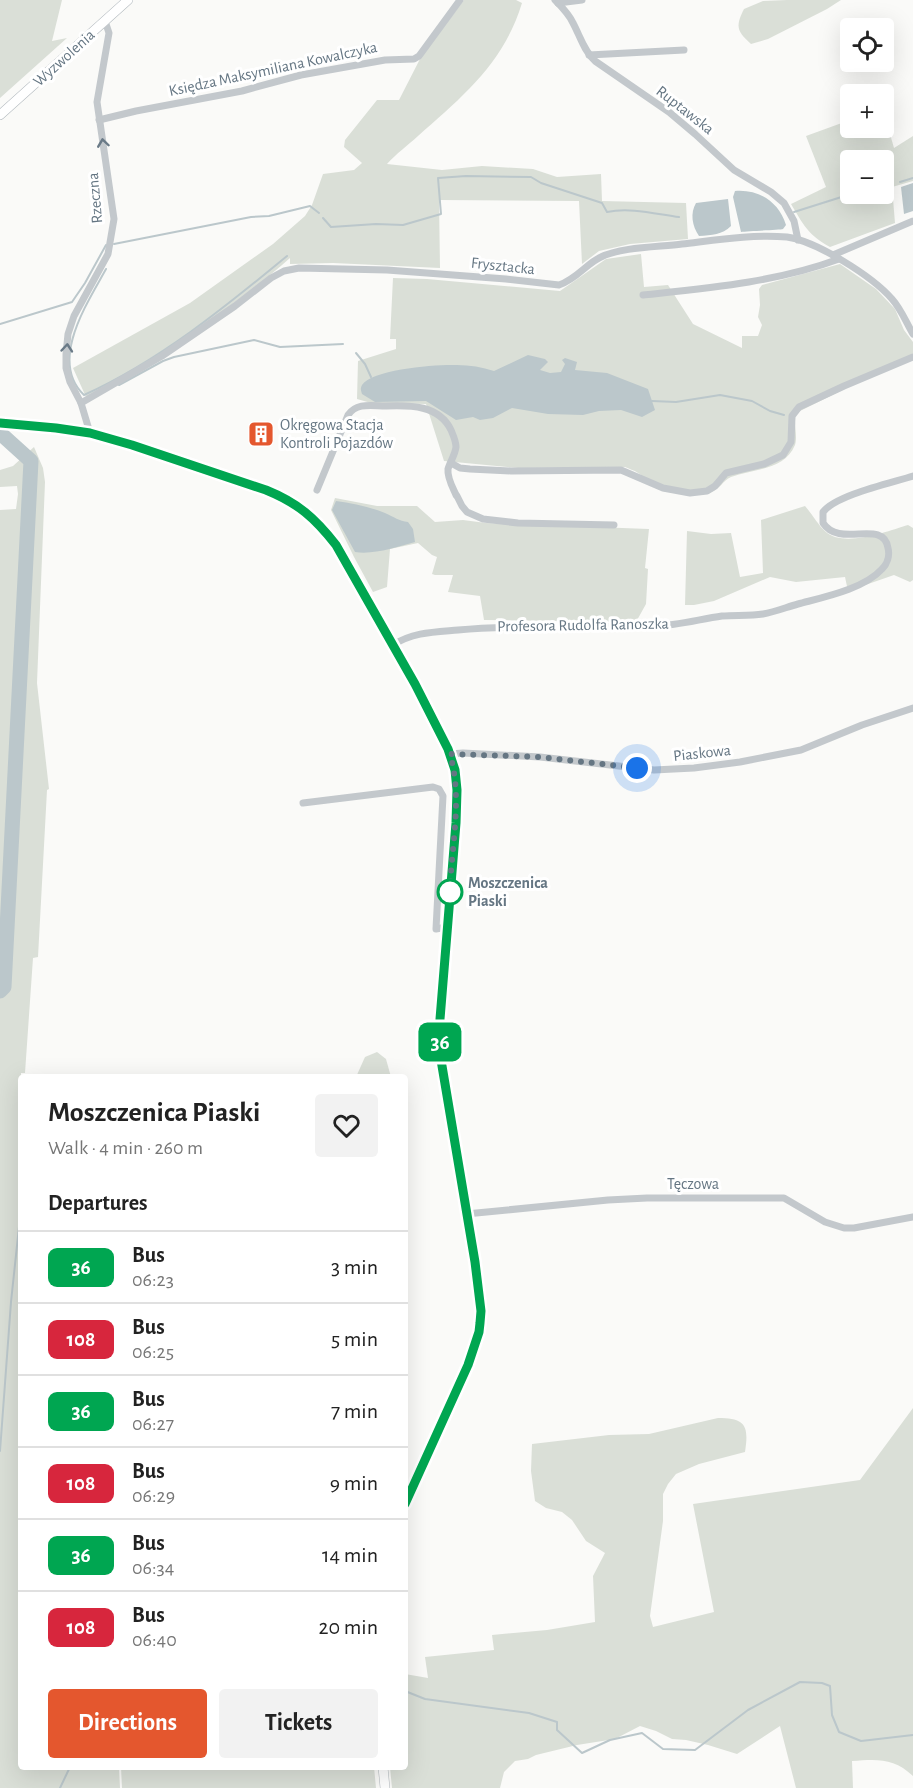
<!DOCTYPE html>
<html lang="en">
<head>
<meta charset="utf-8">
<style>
	:root { --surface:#fff; --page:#f2f2f2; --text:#222; --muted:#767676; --line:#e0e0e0; --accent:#e4572e }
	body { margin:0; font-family:"Alegreya Sans",sans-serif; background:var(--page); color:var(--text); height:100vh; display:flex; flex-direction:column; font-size:22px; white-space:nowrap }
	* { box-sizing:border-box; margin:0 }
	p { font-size:20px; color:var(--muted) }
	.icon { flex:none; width:33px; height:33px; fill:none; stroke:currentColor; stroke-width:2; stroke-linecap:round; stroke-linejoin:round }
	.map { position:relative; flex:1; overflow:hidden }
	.details { position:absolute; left:18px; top:1074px; width:390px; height:696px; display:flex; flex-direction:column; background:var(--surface); border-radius:6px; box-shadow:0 6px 24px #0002 }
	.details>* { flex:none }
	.badge { padding:0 12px; border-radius:9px; font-size:21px; line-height:39px }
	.tools { position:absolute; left:840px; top:18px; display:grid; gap:12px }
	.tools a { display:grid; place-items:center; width:54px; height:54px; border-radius:6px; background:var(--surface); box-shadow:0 6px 24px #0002; font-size:30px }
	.you { position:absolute; width:30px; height:30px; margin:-15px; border:4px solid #fff; border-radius:50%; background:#1a73e8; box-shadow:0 0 0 9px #1a73e833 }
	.map>.badge { position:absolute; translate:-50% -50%; box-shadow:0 0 0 3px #fff }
	h2 { padding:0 30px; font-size:22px; line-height:54px }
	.round { display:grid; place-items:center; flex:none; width:63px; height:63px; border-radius:6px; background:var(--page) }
	.summary { display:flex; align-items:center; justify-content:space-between; height:102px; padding:0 30px }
	h1 { font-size:28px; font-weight:700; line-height:45px }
	.primary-button { display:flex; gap:12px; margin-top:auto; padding:12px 30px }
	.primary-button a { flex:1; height:69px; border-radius:6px; background:var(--accent); color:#fff; font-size:24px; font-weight:700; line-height:69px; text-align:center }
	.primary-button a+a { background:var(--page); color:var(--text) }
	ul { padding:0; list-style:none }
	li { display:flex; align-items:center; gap:18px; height:72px; padding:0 30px; border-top:2px solid var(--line) }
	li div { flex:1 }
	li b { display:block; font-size:22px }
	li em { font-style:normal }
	li .badge { min-width:66px; font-weight:700; text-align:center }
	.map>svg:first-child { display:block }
	.green { fill:#dadfd7; fill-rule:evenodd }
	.water { fill:#bbc7cb }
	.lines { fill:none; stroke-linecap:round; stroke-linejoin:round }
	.stream { stroke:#bbc7cb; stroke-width:2 }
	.river { stroke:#bbc7cb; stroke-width:15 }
	.secondary-casing { stroke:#b3babf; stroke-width:10 }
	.street { stroke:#c3c8cc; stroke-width:7 }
	.secondary { stroke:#fff; stroke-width:9 }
	.oneway { stroke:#6a7a87 }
	.line-casing { stroke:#fff; stroke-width:14 }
	.line { stroke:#00a651; stroke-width:9 }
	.walk { stroke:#657683; stroke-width:6; stroke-dasharray:0 10.8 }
	.stop-dot { fill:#fff; stroke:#00a651; stroke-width:3 }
	.labels { text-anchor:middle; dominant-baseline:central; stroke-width:6; stroke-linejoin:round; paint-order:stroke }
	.street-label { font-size:16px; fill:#657683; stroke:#fff }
	.poi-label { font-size:16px; fill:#657683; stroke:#fff; text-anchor:start }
	.stop-label { font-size:16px; font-weight:bold; fill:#657683; stroke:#fff; text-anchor:start }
</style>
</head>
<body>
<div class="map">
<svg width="913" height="1788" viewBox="0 0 913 1788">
	<rect width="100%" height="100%" fill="#fafaf8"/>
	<g class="green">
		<polygon points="0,0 62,0 52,41 67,38 0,98"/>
		<path d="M464,0H516L522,3C504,63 462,97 418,136C408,145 396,154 387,164L442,170L482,166L533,169L557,177L601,174L602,201L686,203L688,239L630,244L599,251L582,264L579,201L439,200L440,268L333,263L290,264V258C228,313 157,355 86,397L73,368L190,303L273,244L305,216L312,205L323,174L354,170L362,163L344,147L345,140L377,100H399L421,57Z"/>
		<path d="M787,0H841L827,9L768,39L751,44C737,31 735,27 744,9L763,1Z"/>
		<path d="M884,113L894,148L913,136V181L892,187L895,223L830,247C808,235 803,224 791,204L826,187L806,136L850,120V128H884ZM850,160H884V194H850Z"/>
		<path d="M641,254L644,287L668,285L693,324L742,348V336H758L762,325L758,317L760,305L759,289L762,285L840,264L876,289L895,309L904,330L913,342V355L796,413C793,423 798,436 795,445C784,471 754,468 731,477C723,480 719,491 709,493C702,494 676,493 668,492C651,489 651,481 638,473C634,470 629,469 625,467L518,468L444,461L426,404L371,403L357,399L358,361L396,349V339H390L393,278L427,279L560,291L606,259Z"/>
		<polygon points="34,447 43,468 45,482 37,683 49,789 47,790 38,957 33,958 25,1073 21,1073 21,1767 119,1767 120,1788 0,1788 0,510 16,509 18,494 17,486 0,487 0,470 13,466"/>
		<polygon points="335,498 377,506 417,506 435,522 463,520 486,523 649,529 645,568 648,569 646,604 636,622 484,620 480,596 448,592 453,575 435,575 432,574 437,557 432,555 418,543 390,549 387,587 373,592 354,557 331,510"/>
		<path d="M805,506C812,514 818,525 826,532C844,548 888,531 908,525L913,528V580L910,582L894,575L848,591L845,577L796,582L770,577L714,601L694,605H685L687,531L711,534L731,533L740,577L763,573L761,520Z"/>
		<polygon points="377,1052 386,1059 391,1077 356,1077 365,1057"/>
		<path d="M913,1408V1776C894,1758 878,1759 852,1761L853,1788H796L780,1726L737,1754L708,1745L686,1740L672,1739L656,1731L640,1726L615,1739L577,1745L536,1755L528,1759L515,1761L504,1772L500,1788H392L390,1767H405V1674L428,1678L425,1657L494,1650L492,1635L547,1630L595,1622L593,1576L605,1553L586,1541L572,1520L562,1512L546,1508L535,1501L531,1471L532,1444L609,1435L649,1434L718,1418C746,1418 749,1426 745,1452L699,1464L676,1474L668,1484L663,1494V1521L650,1616L653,1627L714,1612L693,1504L860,1480Z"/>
		<polygon points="121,1767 374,1767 376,1788 122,1788"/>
	</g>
	<g class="water">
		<polygon points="913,183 913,211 904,214 901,187"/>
		<path d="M735,191C759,189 779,202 786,225C785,226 784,228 783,229C780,230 747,231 741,232L733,197Z"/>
		<path d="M728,199L731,226C722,235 712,235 699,236C692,226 690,213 696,203Z"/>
		<path d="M528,355L545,359L548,362L540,370L550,373L561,372L565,364L562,360L565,358L577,362L575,370L607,373L648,389L655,410L642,417L621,410L599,411L583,415L548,414L512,408L493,418L480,420L473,417L456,420L426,401L375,402L362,394C361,390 360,389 362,385C372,369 438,364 457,365C470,365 482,367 494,371Z"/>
		<path d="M336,501C352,503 370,507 385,513C394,517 399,521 408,522L413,529L415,542C396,547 374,555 355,552L332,510Z"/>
	</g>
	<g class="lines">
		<g class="stream">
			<polyline points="900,182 913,178"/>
			<polyline points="884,187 889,186"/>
			<polyline points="794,212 851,194"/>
			<path d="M323,218L331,227L376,224L403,225L441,214L438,178L466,176L531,177L541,183L602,203L607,212C630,207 656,214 679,217"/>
			<polyline points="114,244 251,217 269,216 310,206 319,213"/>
			<path d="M106,269C88,302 48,361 84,395C159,361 224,308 287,256"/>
			<polyline points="0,324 72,302 85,283 106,245"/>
			<polyline points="356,353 365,364 371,377"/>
			<polyline points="119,385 163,361 174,357 254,340 280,347 343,344"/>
			<polyline points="652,401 676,402 720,395 752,401 770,411 784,415"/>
			<polyline points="24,1076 24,1077"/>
			<polyline points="0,1451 11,1302 21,1208"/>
			<polyline points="405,1691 425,1699 529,1713 557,1722 557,1730 582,1753 610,1740 642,1733 663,1749 695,1750 748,1710 800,1682 822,1683 830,1686 832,1715 839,1732 861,1741 913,1735"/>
			<polyline points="60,1788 70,1767"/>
		</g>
		<polyline class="river" points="0,433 31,461 4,987 0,991"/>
		<defs>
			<g id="secondary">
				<polyline points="0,115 128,0"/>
				<path d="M0,423L38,426L90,433L152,451L266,490C298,503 315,518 336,545L415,684L449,749L455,770L457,790L456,823L440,1019V1054L475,1262L481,1311L480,1323L479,1332L468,1365L405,1504"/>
				<polyline points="383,1767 385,1788"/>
			</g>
		</defs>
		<use href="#secondary" class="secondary-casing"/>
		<g class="street">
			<path d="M555,0C562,7 569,14 573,23C580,36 584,51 595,61L669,112L695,134L734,170L771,192L784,203L794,221L798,240"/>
			<polyline points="558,3 582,0"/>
			<polyline points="589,55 684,50"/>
			<polyline points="99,120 136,111 242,91 301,75 385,60 414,59 419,56 460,0"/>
			<polyline points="833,255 913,221"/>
			<path d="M643,295C709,288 777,282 839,259"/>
			<path d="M81,403L162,356L235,306L271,278L284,271L299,268L387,270L506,279L559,285C577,279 587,263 601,257C621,247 659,247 682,244C716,240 752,234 787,237C816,241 872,276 892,299C901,309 906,322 913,334"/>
			<polyline points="90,433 81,403 70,382 66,368 66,354 68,334 74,316 108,254 114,219 97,102 109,33 105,21"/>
			<polyline points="451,463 460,468 470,469 511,471 621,470 663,488 690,493 707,491 715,486 726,473 764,464 783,455 791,442 792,416 799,407 844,386 913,357"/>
			<path d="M317,490L348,415C357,402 372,406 386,406C410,405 439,405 451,430C453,435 456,441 456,447C455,455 450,462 448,469C447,478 453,488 456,495"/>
			<polyline points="457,496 462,506 467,512 483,519 518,523 614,525"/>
			<path d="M393,645C413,632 435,632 458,630C524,624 589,628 654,626C677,626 700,619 722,616C736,615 750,616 763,614C775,612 787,607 798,604C824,597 864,589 882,569C887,564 890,556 888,548C883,518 840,549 823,523V512C836,495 891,483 913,476"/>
			<polyline points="450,754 463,753 540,757 654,770 694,768 740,762 801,750 862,725 913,708"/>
			<polyline points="303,803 433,787 439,789 443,796 436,929 447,927"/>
			<polyline points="466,1214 608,1200 647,1198 784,1198 825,1222 844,1228 854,1228 913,1217"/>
		</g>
		<use href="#secondary" class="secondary"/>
	</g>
	<defs><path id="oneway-chevron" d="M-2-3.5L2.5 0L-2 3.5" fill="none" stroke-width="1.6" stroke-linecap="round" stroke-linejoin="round" transform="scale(1.5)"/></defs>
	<g class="oneway">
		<use href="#oneway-chevron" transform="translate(103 143) rotate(-98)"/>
		<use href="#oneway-chevron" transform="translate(67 348) rotate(-85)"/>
	</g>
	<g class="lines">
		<defs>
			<path id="line" d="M0,423L56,428L90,433L132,445L266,490C298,503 315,518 336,545L415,684L448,749L455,770L457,790L456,823L440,1019V1054L475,1262L481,1311L480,1323L479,1332L468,1365L405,1504"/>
		</defs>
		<use href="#line" class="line-casing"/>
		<use href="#line" class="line"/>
		<path class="walk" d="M450,892C451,846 463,800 450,754L540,757L637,768"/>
	</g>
	<defs>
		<symbol id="building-square" viewBox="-11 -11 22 22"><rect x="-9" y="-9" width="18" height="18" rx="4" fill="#e4572e" stroke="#fff"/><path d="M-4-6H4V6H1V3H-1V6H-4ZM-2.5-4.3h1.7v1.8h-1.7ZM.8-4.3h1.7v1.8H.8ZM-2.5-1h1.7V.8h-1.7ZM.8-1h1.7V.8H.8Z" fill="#fff"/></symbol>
	</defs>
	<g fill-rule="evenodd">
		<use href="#building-square" x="246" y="419" width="30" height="30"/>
	</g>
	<circle class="stop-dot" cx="450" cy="892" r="12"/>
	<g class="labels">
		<g class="street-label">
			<text transform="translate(64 58) rotate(-42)">Wyzwolenia</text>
			<text transform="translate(273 69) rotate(-12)">Księdza Maksymiliana Kowalczyka</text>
			<text transform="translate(685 110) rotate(38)">Ruptawska</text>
			<text transform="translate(95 198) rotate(-95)">Rzeczna</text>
			<text transform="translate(503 266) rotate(6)">Frysztacka</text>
			<text transform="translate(583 625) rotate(-1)">Profesora Rudolfa Ranoszka</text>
			<text transform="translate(702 753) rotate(-6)">Piaskowa</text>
			<text x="693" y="1184">Tęczowa</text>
		</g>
		<g class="poi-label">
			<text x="280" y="425">Okręgowa Stacja<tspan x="280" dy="18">Kontroli Pojazdów</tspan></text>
		</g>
		<g class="stop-label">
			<text x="468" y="883">Moszczenica<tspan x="468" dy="18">Piaski</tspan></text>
		</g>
	</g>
</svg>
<div class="tools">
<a><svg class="icon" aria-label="locate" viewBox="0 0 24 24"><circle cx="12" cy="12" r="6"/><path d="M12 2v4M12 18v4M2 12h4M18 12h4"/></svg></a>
<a>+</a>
<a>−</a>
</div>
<div class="you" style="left:637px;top:768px"></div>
<b class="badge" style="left:440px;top:1042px;background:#00a651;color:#fff">36</b>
<section class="details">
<div class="summary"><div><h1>Moszczenica Piaski</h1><p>Walk · 4 min · 260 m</p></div><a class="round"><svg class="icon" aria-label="heart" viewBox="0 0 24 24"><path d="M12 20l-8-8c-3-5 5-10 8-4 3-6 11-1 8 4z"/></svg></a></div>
<h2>Departures</h2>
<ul>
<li><span class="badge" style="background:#00a651;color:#fff">36</span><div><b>Bus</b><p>06:23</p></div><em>3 min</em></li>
<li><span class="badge" style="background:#d7263d;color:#fff">108</span><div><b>Bus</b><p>06:25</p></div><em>5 min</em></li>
<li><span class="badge" style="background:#00a651;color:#fff">36</span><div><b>Bus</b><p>06:27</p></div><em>7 min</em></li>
<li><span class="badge" style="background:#d7263d;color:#fff">108</span><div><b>Bus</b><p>06:29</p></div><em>9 min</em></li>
<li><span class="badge" style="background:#00a651;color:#fff">36</span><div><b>Bus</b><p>06:34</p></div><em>14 min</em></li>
<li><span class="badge" style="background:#d7263d;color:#fff">108</span><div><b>Bus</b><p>06:40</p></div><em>20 min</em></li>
</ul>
<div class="primary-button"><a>Directions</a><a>Tickets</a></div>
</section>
</div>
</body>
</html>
